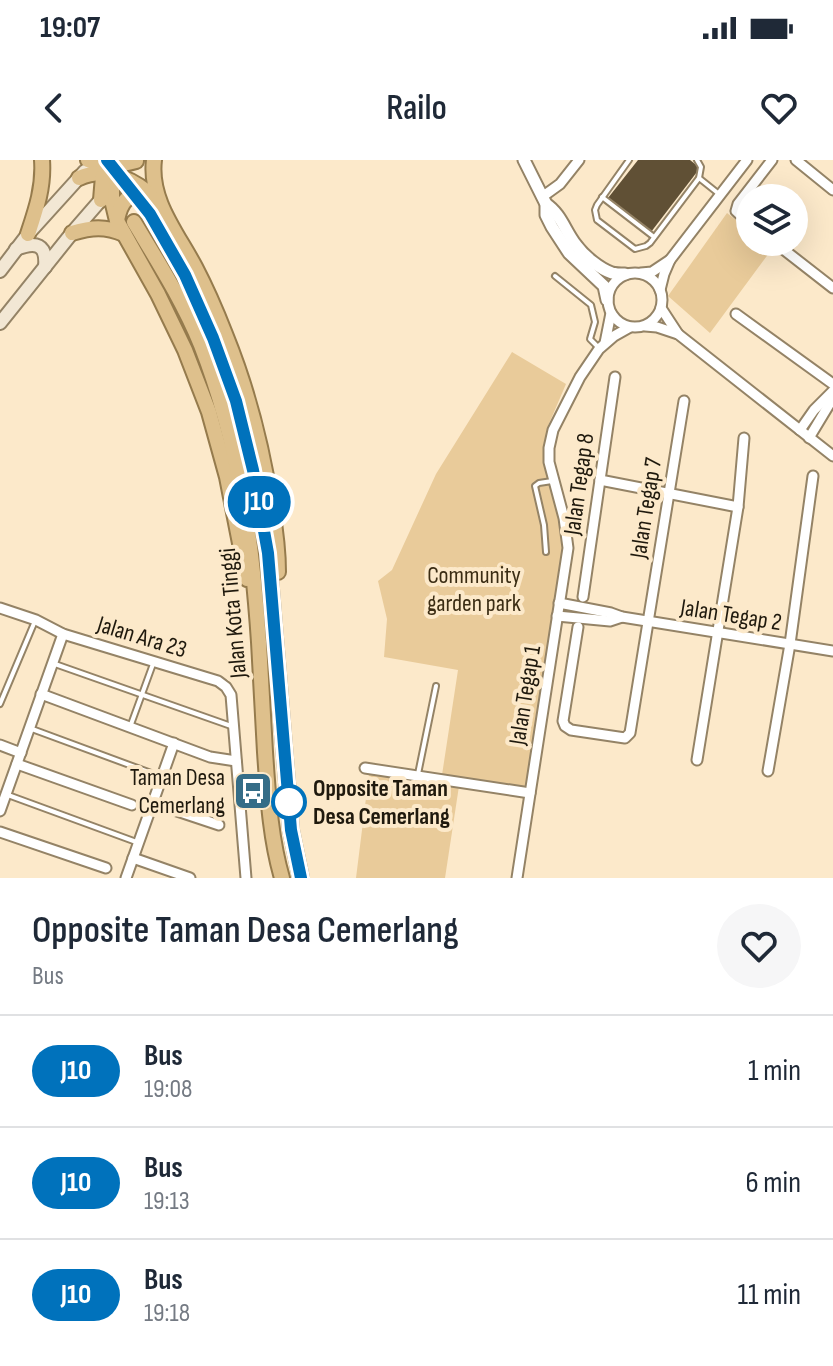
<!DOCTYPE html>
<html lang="en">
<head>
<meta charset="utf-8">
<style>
	:root { --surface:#fff; --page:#f6f6f7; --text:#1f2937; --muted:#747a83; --line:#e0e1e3 }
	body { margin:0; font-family:"Sofia Sans Condensed",sans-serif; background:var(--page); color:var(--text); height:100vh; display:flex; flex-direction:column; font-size:30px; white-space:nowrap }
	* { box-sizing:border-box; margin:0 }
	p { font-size:26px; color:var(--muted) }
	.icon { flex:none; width:44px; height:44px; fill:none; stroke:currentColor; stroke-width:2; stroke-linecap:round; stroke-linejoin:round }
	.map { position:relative; height:718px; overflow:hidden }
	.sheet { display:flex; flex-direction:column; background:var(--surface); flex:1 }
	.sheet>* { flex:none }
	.badge { padding:0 16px; border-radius:26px; font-size:28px; line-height:52px }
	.fabs { position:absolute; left:736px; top:24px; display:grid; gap:16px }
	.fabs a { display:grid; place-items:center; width:72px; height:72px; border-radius:50%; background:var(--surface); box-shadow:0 8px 32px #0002; font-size:40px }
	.map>.badge { position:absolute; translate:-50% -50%; box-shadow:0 0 0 4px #fff }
	.round { display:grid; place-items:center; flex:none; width:84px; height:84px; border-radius:42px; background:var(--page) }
	.head { display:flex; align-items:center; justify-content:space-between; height:136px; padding:0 32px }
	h1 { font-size:38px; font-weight:600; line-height:60px }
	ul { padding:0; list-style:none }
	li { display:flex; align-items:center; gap:24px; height:112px; padding:0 32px; border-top:2px solid var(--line) }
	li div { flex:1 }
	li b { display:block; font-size:30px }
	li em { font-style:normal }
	li .badge { min-width:88px; font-weight:700; text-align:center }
	.status { display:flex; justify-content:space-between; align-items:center; height:56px; padding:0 40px; background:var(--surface); direction:ltr }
	.status svg { height:22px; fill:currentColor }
	header { display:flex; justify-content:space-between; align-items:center; height:104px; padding:0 32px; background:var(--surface); font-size:36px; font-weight:600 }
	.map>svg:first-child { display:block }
	.green { fill:#e9cb9a }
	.building { fill:#605035 }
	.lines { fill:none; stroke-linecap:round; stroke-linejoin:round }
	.trunk-tunnel { stroke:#dbcaae; stroke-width:14; stroke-dasharray:14 7; stroke-linecap:butt }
	.service-casing { stroke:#948366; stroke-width:8 }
	.minor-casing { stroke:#948366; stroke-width:13 }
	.tertiary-casing { stroke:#948366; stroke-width:15 }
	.secondary-casing { stroke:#948366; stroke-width:16 }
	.trunk-casing { stroke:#957b4d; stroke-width:18 }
	.service { stroke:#fff; stroke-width:4 }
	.minor { stroke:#fff; stroke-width:9 }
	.tertiary { stroke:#fff; stroke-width:11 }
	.secondary { stroke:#f2e7d4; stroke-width:12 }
	.trunk { stroke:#dec08c; stroke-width:14 }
	.line-casing { stroke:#fff; stroke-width:18 }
	.line { stroke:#0072bc; stroke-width:12 }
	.stop-dot { fill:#fff; stroke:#0072bc; stroke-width:4 }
	.labels { text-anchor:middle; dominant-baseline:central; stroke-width:8; stroke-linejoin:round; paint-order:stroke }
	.street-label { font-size:24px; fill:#1f190d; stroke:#fce9ca }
	.park-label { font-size:24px; fill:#3a2c13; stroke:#fce9ca }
	.poi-label { font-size:24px; fill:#1f190d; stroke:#fce9ca; text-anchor:end }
	.stop-label { font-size:24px; font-weight:bold; fill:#1f190d; stroke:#fce9ca; text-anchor:start }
</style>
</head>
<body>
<div class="status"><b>19:07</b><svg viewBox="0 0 49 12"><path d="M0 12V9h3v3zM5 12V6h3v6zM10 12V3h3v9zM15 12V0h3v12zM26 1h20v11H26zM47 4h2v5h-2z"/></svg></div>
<header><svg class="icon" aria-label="back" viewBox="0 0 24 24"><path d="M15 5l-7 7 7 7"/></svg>Railo<svg class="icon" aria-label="heart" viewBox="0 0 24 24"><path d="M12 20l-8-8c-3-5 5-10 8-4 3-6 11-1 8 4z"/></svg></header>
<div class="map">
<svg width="833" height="718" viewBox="0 0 833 718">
	<rect width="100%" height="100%" fill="#fce9ca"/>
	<g class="green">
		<polygon points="727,53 750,71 750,82 764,82 772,89 710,173 668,136"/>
		<polygon points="512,192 566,224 548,266 543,287 545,305 562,374 562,400 553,451 551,484 527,628 442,615 458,510 384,497 387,459 378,421 392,410 436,314"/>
		<polygon points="369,614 459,626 445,718 356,718"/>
	</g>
	<polygon class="building" points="638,0 690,0 700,8 651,72 608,38"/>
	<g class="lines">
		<polyline class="trunk-tunnel" points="127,25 150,54"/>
		<defs>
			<g id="service">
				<polyline points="629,0 597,45 595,50 597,60 635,89 646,86 650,83 699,18 701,7 697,0"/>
				<polyline points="699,18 719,34"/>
				<polyline points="602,37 654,77"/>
				<polyline points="555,116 591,145 595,162 590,179 598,187"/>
				<polyline points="546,392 544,365 535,326 539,323 552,321"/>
				<polyline points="55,504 231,566"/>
				<polyline points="0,544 35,461"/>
				<polyline points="130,567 153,504"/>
				<polyline points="32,569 162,617"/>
				<polyline points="418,614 436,526"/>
				<polyline points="8,635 139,683"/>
			</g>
			<g id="minor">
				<polyline points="796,0 833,30"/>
				<polyline points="542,37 560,24 579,0"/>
				<polyline points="750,64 736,51 738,44 772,0"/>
				<polyline points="774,82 833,128"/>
				<circle cx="635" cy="140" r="27"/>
				<polyline points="641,113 652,112 670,100"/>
				<polyline points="660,130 664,114 670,100 747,0"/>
				<polyline points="661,148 678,174"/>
				<polyline points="736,154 833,224"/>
				<polyline points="645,166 657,167 678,174 833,296"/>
				<polyline points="605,183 611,153"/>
				<polyline points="800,270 814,250 833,231"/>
				<polyline points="809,278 833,238"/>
				<polyline points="600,320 738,347"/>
				<polyline points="583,437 615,217"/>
				<polyline points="559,443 611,453 622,457 833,491"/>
				<polyline points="0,448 36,460 63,474 218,521 226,527 231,535 246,718"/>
				<polyline points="557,456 610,461 622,457"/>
				<polyline points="578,467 563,561 565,566 571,570 625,578 630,573 684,241"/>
				<polyline points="41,534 210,597 236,601"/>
				<polyline points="0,585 21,593"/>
				<polyline points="697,600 738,347 744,278"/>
				<polyline points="17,604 132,645"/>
				<polyline points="365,608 530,633"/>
				<polyline points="768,611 790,484 813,316"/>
				<polyline points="153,643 219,665"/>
				<polyline points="0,651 63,474"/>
				<polyline points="0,672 106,708"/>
				<polyline points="133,698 190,718"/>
				<polyline points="126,718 174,583"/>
				<polyline points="517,718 568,388 564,358 549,302 549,288 553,270 580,217 599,189 614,176 630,167"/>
			</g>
			<g id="tertiary">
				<polyline points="524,0 546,44 546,55 552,67 569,93 604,126 607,140"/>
				<path d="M546,44C561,54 565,71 576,85C584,96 600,109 612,113C616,114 621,114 625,114"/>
			</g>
			<g id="secondary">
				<path d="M16,89C36,81 47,84 45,107"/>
				<polyline points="0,111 28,74 85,11"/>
				<polyline points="0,163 72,73 105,35"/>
			</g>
			<g id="trunk">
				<path d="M88,0C105,7 118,6 136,1"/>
				<polyline points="112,0 112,40 117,61 158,134 185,190 209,252 227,317 247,419"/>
				<path d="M154,0C149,40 177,73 195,107C206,128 216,151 225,174C247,228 262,287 271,345C275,367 278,389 278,412"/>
				<path d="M79,18C108,5 137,21 158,41"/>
				<polyline points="101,40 103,16"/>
				<polyline points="150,54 185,115 213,178 236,241 253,310 268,393 291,670 301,718"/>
				<path d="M117,60C121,40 129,32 150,33"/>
				<path d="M134,62C158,102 183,141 201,185C239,283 252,378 259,482C261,519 263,555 265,592C268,634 270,677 282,718"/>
				<path d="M72,73C92,67 105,66 124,74"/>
				<path d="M28,74C36,50 44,27 42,0"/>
			</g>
		</defs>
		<use href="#service" class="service-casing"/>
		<use href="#minor" class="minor-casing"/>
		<use href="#tertiary" class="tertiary-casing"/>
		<use href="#secondary" class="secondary-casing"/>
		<use href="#trunk" class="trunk-casing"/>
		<use href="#service" class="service"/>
		<use href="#minor" class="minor"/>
		<use href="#tertiary" class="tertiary"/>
		<use href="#secondary" class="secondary"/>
		<use href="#trunk" class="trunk"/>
	</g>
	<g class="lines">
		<defs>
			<polyline id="line" points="107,0 150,54 185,115 213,178 236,241 253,310 268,393 291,670 301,718"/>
		</defs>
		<use href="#line" class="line-casing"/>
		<use href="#line" class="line"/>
	</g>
	<defs>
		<symbol id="bus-square" viewBox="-11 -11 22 22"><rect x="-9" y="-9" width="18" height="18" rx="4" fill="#356d87" stroke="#fce9ca"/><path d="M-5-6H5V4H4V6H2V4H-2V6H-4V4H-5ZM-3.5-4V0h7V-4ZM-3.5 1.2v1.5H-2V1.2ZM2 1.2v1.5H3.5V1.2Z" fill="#fff"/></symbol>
	</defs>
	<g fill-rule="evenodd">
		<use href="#bus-square" x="231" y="609" width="44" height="44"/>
	</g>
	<circle class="stop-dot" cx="289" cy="642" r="16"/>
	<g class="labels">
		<g class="street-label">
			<text transform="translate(579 324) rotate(-82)">Jalan Tegap 8</text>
			<text transform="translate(646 348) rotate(-81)">Jalan Tegap 7</text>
			<text transform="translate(233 453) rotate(-95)">Jalan Kota Tinggi</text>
			<text transform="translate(731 455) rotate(9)">Jalan Tegap 2</text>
			<text transform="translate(142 477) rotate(17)">Jalan Ara 23</text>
			<text transform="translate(525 535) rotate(-81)">Jalan Tegap 1</text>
		</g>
		<g class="park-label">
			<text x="474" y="415">Community<tspan x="474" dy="28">garden park</tspan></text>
		</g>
		<g class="poi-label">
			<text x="225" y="617">Taman Desa<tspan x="225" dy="28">Cemerlang</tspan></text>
		</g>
		<g class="stop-label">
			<text x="313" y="628">Opposite Taman<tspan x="313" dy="28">Desa Cemerlang</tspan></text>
		</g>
	</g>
</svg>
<div class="fabs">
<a><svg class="icon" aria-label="layers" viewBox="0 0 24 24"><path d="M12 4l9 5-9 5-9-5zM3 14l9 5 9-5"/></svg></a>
</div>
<b class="badge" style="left:259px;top:342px;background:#0072bc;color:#fff">J10</b>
</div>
<section class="sheet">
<div class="head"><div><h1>Opposite Taman Desa Cemerlang</h1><p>Bus</p></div><a class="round"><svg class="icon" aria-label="heart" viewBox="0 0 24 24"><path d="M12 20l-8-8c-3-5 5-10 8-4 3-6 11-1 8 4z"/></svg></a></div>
<ul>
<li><span class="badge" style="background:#0072bc;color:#fff">J10</span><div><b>Bus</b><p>19:08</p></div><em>1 min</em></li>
<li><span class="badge" style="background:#0072bc;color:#fff">J10</span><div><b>Bus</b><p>19:13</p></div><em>6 min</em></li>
<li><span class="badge" style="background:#0072bc;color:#fff">J10</span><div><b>Bus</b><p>19:18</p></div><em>11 min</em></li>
</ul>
</section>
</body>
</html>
